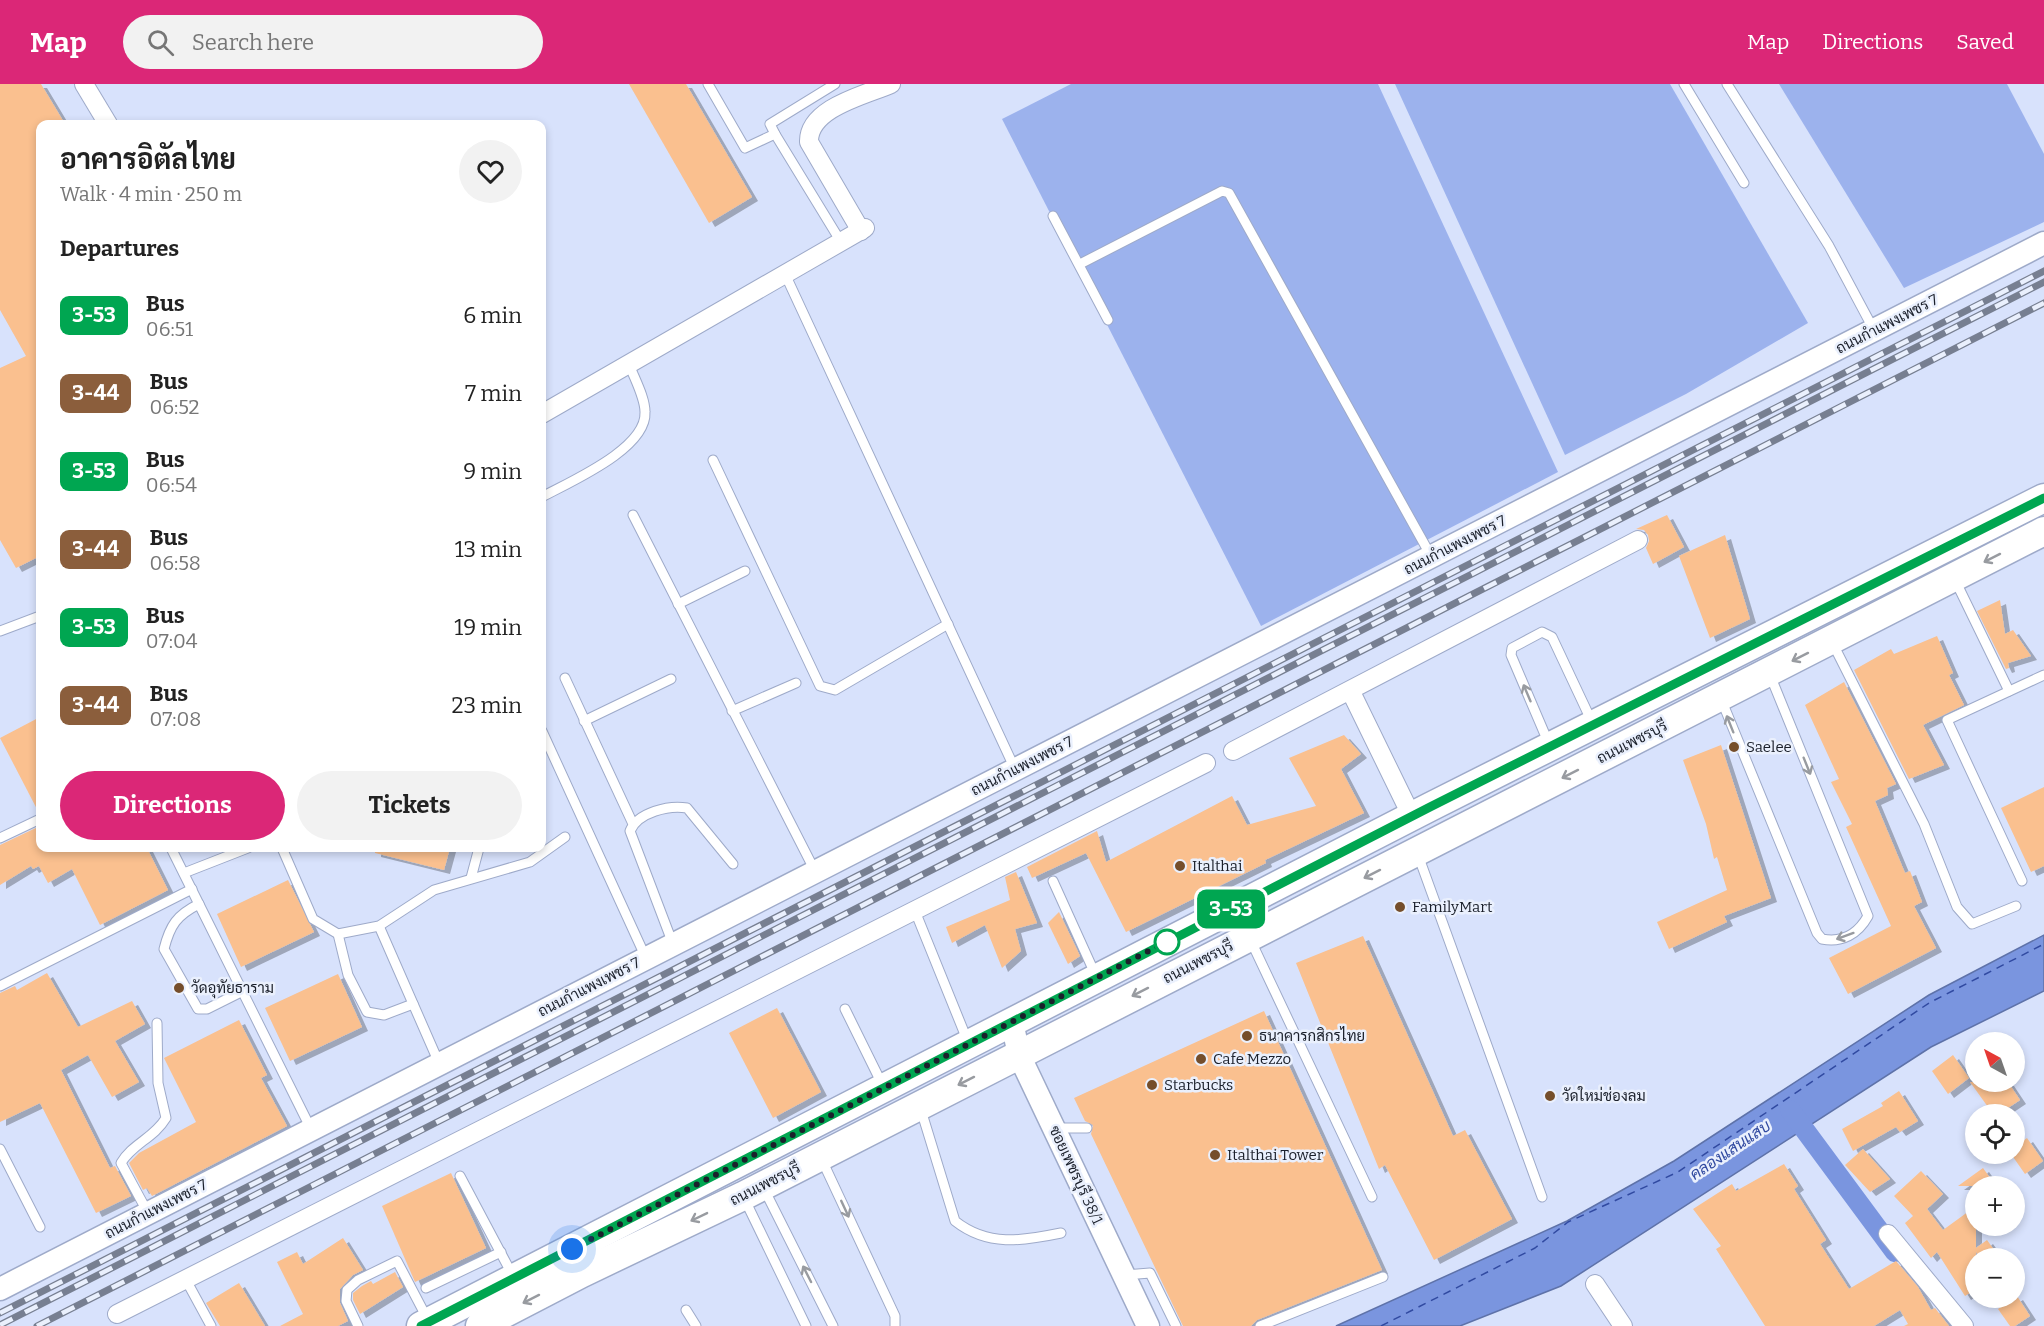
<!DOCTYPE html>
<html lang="en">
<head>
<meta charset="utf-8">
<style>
	:root { --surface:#fff; --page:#f2f2f2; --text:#222; --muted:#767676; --accent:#db2777 }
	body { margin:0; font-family:Bitter,Sarabun,serif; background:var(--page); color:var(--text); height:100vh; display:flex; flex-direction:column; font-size:22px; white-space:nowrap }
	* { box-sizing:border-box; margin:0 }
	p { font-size:20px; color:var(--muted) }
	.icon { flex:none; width:33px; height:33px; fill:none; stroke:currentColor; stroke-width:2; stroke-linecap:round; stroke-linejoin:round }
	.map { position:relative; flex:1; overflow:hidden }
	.side { position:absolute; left:36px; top:36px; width:510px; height:732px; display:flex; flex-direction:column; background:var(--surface); border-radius:12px; box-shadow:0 3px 9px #0003 }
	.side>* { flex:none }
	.badge { padding:0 12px; border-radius:9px; font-size:21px; line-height:39px }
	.needle { width:39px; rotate:320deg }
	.controls { position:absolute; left:1965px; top:948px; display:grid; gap:12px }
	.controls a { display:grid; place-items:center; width:60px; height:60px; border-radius:50%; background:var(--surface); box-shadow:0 3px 9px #0003; font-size:30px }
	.you { position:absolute; width:30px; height:30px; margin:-15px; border:4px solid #fff; border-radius:50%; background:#1a73e8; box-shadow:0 0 0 9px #1a73e833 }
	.map>.badge { position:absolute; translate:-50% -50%; box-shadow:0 0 0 3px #fff }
	h2 { padding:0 24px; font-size:22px; line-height:54px }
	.round { display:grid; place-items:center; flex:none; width:63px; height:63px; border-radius:32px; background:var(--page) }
	.headline { display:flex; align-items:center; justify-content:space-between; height:102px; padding:0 24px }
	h1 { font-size:28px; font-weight:700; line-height:45px }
	.cta { display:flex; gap:12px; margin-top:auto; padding:12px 24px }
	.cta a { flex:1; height:69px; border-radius:36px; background:var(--accent); color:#fff; font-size:24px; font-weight:700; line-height:69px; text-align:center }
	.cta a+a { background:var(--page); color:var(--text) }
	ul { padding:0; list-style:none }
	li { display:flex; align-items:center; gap:18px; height:78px; padding:0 24px }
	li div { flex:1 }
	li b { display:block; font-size:22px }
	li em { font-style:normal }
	li .badge { min-width:66px; font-weight:700; text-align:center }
	header { display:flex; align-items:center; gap:36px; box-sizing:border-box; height:84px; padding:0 30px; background:var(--accent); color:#fff }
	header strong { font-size:28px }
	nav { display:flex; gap:33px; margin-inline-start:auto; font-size:21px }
	.search { width:420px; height:54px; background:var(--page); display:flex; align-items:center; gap:15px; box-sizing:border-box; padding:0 21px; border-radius:33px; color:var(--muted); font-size:22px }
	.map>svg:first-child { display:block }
	.green { fill:#9cb2ed }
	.water { fill:#7a95df; stroke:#5e72a9; stroke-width:1.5 }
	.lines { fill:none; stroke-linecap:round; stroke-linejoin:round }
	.canal { stroke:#7a95df; stroke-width:20 }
	.ferry { stroke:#314aa1; stroke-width:1.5; stroke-dasharray:8 6; stroke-linecap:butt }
	.building { fill:#fac08f; filter:url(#shadow) }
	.service-casing { stroke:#9eaac9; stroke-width:11 }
	.minor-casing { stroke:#9eaac9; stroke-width:20 }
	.tertiary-casing { stroke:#9eaac9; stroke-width:25 }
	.primary-casing { stroke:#9eaac9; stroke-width:31 }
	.service { stroke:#fff; stroke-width:9 }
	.minor { stroke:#fff; stroke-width:18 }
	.tertiary { stroke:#fff; stroke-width:22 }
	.primary { stroke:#fff; stroke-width:28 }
	.rail-casing { stroke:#777f91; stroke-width:7 }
	.rail { stroke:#eaf0fd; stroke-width:4.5; stroke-dasharray:14; stroke-linecap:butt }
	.oneway { stroke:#989ba0 }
	.line-casing { stroke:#fff; stroke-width:14 }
	.line { stroke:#00a651; stroke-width:9 }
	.walk { stroke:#1b202b; stroke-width:6; stroke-dasharray:0 10.8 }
	.poi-dot { fill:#754e2b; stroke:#eaf0fd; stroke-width:2 }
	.stop-dot { fill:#fff; stroke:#00a651; stroke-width:3 }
	.labels { text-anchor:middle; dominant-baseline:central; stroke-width:5; stroke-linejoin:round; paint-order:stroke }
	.street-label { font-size:15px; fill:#1b202b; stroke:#eaf0fd }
	.poi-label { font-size:15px; fill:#1b202b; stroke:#eaf0fd; text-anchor:start }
	.water-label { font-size:16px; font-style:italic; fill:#314aa1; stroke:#eaf0fd }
</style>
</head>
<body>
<header>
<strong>Map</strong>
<div class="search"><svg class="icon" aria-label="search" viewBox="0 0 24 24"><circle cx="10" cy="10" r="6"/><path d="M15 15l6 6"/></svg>Search here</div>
<nav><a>Map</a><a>Directions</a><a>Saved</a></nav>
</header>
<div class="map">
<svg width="2044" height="1242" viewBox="0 0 2044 1242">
	<defs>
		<filter id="shadow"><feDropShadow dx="6" dy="4" stdDeviation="0" flood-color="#0004"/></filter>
	</defs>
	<rect width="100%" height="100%" fill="#d8e2fc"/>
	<g class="green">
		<polygon points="1071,0 1378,0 1558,388 1261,542 1002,35"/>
		<polygon points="1395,0 1670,0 1808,239 1686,310 1565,371"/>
		<polygon points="1779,0 2007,0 2044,70 2044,138 1904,204"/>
	</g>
	<polygon class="water" points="2044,851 2044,907 1931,963 1561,1202 1460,1242 1336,1242 1567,1137 1674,1077 1929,911"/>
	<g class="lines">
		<polyline class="canal" points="1790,1026 1895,1168"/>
		<polyline class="ferry" points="1381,1242 1535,1164 1568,1138 1678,1088 1929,919 2044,860"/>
	</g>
	<g class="building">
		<polygon points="0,0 41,0 65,40 40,40 40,472 16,484 0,456 0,284 26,272 0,226"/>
		<polygon points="629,0 686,0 752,113 709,139"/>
		<polygon points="1667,431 1684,463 1653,480 1646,464 1649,457 1648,451 1644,446 1636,445"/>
		<polygon points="1725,451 1750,535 1710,554 1679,472"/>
		<polygon points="2000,516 2005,550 2013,546 2031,572 2008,579 2009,584 2006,585 1977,527"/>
		<polygon points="1937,552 1953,589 1949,591 1964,621 1923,641 1944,681 1909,695 1854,586 1891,565 1894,570"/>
		<polygon points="1844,598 1896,700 1887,704 1888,711 1875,717 1905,789 1910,787 1922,818 1914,822 1936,864 1848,910 1829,874 1891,842 1846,743 1852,740 1831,698 1839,695 1805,621"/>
		<polygon points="40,633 40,728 39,729 0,654"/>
		<polygon points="1344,651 1361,670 1341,685 1364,729 1265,776 1266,779 1126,848 1086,769 1032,794 1027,783 1097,747 1106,778 1232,712 1247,741 1316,722 1289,674"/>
		<polygon points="1721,661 1771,814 1724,832 1727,838 1669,865 1657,838 1727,806 1717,773 1714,775 1706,740 1683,676"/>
		<polygon points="2044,703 2044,782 2031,788 2001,724"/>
		<polygon points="40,742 40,764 147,764 168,806 100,841 72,785 48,799 39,782 33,785 31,782 0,801 0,761"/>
		<polygon points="375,764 450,764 444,786 375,769"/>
		<polygon points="1016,788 1037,839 1015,845 1021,867 1002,884 985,841 952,859 946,843 1010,816 1005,793"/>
		<polygon points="288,796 314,848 241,883 217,830"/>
		<polygon points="1059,828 1080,872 1068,880 1048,839"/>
		<polygon points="1363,852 1453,1052 1465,1046 1512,1135 1434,1176 1385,1081 1379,1085 1296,879"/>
		<polygon points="47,889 78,943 132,917 145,940 115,957 139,998 112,1013 88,971 61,986 110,1084 115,1082 131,1112 96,1129 40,1019 0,1038 0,909 15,902 17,906"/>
		<polygon points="338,890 362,943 290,977 265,924"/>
		<polygon points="777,924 821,1008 773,1034 729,949"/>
		<polygon points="1264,927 1382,1186 1257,1236 1251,1242 1183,1242 1091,1050 1093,1041 1085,1037 1074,1014"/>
		<polygon points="239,936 267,991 261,994 287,1042 152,1112 147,1104 143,1106 129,1079 139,1069 196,1038 164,974"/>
		<polygon points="1953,971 1969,994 1948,1010 1932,987"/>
		<polygon points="1970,998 2008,998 2020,1016 1999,1030 1993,1030"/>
		<polygon points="1899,1007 1918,1037 1900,1048 1896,1043 1853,1067 1842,1045 1883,1022 1881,1019"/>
		<polygon points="2027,1054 2043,1077 2025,1090 2011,1070 2014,1070 2014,1063"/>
		<polygon points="1863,1065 1890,1095 1870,1108 1845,1081"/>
		<polygon points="1784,1080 1798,1102 1794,1105 1826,1156 1820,1160 1849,1205 1896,1177 1918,1203 1931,1226 1935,1224 1949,1242 1904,1242 1908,1240 1900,1226 1874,1242 1765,1242 1716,1165 1721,1162 1693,1125 1732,1100 1736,1107"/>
		<polygon points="1983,1084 1996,1102 1958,1102"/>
		<polygon points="1921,1087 1943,1110 1927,1125 1943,1146 1976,1122 1976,1164 1987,1156 2000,1174 1980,1174 1976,1168 1976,1205 1965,1212 1937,1168 1931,1174 1905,1139 1913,1132 1894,1112"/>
		<polygon points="451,1089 486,1164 415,1198 382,1122"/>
		<polygon points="343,1154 363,1186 353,1191 340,1205 340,1219 348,1237 338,1242 280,1242 303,1230 277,1178 297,1168 303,1180"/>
		<polygon points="395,1188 403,1203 360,1230 353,1216 353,1209 362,1202 371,1197 373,1200"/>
		<polygon points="239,1199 265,1242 220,1242 206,1219"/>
		<polygon points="2017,1212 2030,1232 2015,1242 2010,1242 1998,1225"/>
	</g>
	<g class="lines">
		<defs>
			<g id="service">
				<polyline points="708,0 745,64 775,50 841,158"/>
				<polyline points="1684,0 1744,99"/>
				<polyline points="1727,0 1829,162 1874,246"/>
				<polyline points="775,50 770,40 835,0"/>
				<polyline points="1053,132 1108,236"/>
				<polyline points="1080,180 1222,107 1229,109 1431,472"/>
				<polyline points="785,190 1015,685"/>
				<polyline points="713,376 820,602 835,606 948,540"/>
				<path d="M542,413C569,398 647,365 645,328C645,313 634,294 629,280"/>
				<polyline points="633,431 815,787"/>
				<polyline points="1955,496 2009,607"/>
				<polyline points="678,520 745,487"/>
				<polyline points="0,547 40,532"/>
				<polyline points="1832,558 1924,740 1957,823 1972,840 2016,822"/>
				<polyline points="565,594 633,740"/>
				<path d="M1721,615L1817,849L1822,855C1842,859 1858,850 1868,832L1770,591"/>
				<polyline points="732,627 796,599"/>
				<polyline points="584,637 671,595"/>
				<polyline points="542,647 646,874"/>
				<polyline points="1549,660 1511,571 1512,564 1542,548 1552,553 1592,638"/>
				<polyline points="0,754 40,735"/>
				<polyline points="171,764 311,1045"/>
				<polyline points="282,764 313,835 338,850 379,842 434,806 530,778 565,753"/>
				<polyline points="1418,771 1542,1113"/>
				<polyline points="184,789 248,764"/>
				<polyline points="471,794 479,764"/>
				<polyline points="1053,797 1096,892"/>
				<polyline points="2022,797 1947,636 2044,591"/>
				<path d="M199,820C177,831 170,841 164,865L198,925H207L243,907"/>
				<polyline points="915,827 968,958"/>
				<polyline points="379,842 439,979"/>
				<polyline points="338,850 348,891 367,928 384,931 413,920"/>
				<polyline points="1250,855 1372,1113"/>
				<path d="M673,860L630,747C638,728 669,721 687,724L733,780"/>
				<polyline points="0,902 192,805"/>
				<polyline points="845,925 883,1002"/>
				<path d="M921,1026L955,1137C988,1163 1022,1157 1061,1149"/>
				<polyline points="1056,1044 1087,1044"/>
				<polyline points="0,1065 40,1143"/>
				<polyline points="821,1074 895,1232 895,1242"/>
				<polyline points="460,1092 513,1192"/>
				<polyline points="764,1105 833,1242"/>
				<polyline points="744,1114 806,1242"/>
				<path d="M148,1129L121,1079C132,1060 154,1054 166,1034L158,999L157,939"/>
				<polyline points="1125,1191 1150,1189 1176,1242"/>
				<polyline points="186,1196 211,1242"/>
				<polyline points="426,1204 501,1168"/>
				<polyline points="686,1226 696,1242"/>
				<polyline points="358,1242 346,1217 347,1206 358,1196 397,1177 428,1236"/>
				<polyline points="1260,1242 1383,1193"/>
			</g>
			<g id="minor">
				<polyline points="84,0 108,40"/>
				<path d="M861,147L809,58C808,24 865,11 891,0"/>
				<polyline points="542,330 865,144"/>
				<polyline points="1351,608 1412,733"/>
				<polyline points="1233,667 1638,456"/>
				<polyline points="1888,1150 1964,1242"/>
				<polyline points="1595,1200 1623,1242"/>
				<polyline points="117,1230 1206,679"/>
			</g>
			<g id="tertiary">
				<polyline points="1012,938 1019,971 1148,1242"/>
				<polyline points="0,1205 2044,159"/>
			</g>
			<g id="primary">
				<polyline points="421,1242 1430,723 2044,414"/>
				<polyline points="480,1242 582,1189 743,1112 2044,447"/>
			</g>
		</defs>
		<use href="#service" class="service-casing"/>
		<use href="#minor" class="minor-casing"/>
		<use href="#tertiary" class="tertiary-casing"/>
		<use href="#primary" class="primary-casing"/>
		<use href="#service" class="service"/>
		<use href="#minor" class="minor"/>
		<use href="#tertiary" class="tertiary"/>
		<use href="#primary" class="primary"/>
		<defs>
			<g id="rail">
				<polyline points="0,1229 2044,187"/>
				<polyline points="0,1241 2044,198"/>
				<polyline points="37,1242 2044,219"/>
			</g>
		</defs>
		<use href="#rail" class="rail-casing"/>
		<use href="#rail" class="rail"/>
	</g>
	<defs><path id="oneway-shaft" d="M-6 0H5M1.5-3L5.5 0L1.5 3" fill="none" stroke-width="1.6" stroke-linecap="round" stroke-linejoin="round" transform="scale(1.5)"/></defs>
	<g class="oneway">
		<use href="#oneway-shaft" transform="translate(1992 474) rotate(153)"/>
		<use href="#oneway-shaft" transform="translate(1800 573) rotate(153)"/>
		<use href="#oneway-shaft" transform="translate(1527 609) rotate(-113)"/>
		<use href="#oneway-shaft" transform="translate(1730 640) rotate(-112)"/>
		<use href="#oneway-shaft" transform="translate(1807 682) rotate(68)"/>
		<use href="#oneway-shaft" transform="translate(1570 690) rotate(153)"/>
		<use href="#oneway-shaft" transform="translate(1372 790) rotate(153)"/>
		<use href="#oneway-shaft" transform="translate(1845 852) rotate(160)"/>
		<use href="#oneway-shaft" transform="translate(1140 908) rotate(153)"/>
		<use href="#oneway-shaft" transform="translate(966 997) rotate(153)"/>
		<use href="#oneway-shaft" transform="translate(845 1125) rotate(65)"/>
		<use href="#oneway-shaft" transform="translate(699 1133) rotate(154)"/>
		<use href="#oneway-shaft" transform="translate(807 1190) rotate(-117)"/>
		<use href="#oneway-shaft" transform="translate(531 1215) rotate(153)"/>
	</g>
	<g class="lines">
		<defs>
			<polyline id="line" points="421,1242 1430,723 2044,414"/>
		</defs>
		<use href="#line" class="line-casing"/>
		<use href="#line" class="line"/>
		<polyline class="walk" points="572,1165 1174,854 1167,858"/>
	</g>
	<g class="poi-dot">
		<circle cx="1734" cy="663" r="6"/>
		<circle cx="1180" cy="782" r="6"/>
		<circle cx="1400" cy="823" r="6"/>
		<circle cx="179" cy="904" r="6"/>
		<circle cx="1247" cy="952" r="6"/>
		<circle cx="1201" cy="975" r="6"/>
		<circle cx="1152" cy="1001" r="6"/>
		<circle cx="1550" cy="1012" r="6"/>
		<circle cx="1215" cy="1071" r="6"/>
	</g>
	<circle class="stop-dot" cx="1167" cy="858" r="12"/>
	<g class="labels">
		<g class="street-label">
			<text transform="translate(1887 240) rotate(-27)">ถนนกำแพงเพชร 7</text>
			<text transform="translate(1455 461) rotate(-27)">ถนนกำแพงเพชร 7</text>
			<text transform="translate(1632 658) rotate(-27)">ถนนเพชรบุรี</text>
			<text transform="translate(1022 682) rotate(-27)">ถนนกำแพงเพชร 7</text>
			<text transform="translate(1198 878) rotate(-27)">ถนนเพชรบุรี</text>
			<text transform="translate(589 903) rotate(-27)">ถนนกำแพงเพชร 7</text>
			<text transform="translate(1076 1091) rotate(65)">ซอยเพชรบุรี 38/1</text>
			<text transform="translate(765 1100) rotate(-27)">ถนนเพชรบุรี</text>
			<text transform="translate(156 1125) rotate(-27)">ถนนกำแพงเพชร 7</text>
		</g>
		<g class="poi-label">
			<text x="1746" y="663">Saelee</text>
			<text x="1192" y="782">Italthai</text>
			<text x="1412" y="823">FamilyMart</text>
			<text x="191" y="904">วัดอุทัยธาราม</text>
			<text x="1259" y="952">ธนาคารกสิกรไทย</text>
			<text x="1213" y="975">Cafe Mezzo</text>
			<text x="1164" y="1001">Starbucks</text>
			<text x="1562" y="1012">วัดใหม่ช่องลม</text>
			<text x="1227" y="1071">Italthai Tower</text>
		</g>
		<g class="water-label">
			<text transform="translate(1730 1066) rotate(-34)">คลองแสนแสบ</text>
		</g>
	</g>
</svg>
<div class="controls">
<a><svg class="needle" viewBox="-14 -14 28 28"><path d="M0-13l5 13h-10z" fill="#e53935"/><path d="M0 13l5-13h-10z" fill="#767676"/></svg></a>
<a><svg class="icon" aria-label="locate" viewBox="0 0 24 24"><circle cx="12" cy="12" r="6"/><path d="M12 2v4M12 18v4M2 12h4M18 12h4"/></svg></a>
<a>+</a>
<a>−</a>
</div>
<div class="you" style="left:572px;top:1165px"></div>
<b class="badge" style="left:1231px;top:825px;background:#00a651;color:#fff">3-53</b>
<section class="side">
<div class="headline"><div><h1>อาคารอิตัลไทย</h1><p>Walk · 4 min · 250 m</p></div><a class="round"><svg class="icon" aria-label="heart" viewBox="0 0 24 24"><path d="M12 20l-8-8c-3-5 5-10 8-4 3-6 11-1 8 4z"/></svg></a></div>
<h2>Departures</h2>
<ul>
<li><span class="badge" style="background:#00a651;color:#fff">3-53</span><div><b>Bus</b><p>06:51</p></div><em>6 min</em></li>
<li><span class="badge" style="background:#8b5e3c;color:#fff">3-44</span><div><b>Bus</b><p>06:52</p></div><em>7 min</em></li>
<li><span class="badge" style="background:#00a651;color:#fff">3-53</span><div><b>Bus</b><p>06:54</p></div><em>9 min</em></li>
<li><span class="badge" style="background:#8b5e3c;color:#fff">3-44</span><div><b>Bus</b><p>06:58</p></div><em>13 min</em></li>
<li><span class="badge" style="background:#00a651;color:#fff">3-53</span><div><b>Bus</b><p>07:04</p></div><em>19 min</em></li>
<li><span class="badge" style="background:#8b5e3c;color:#fff">3-44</span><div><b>Bus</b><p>07:08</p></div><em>23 min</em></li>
</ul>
<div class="cta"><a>Directions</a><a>Tickets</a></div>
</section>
</div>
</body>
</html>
